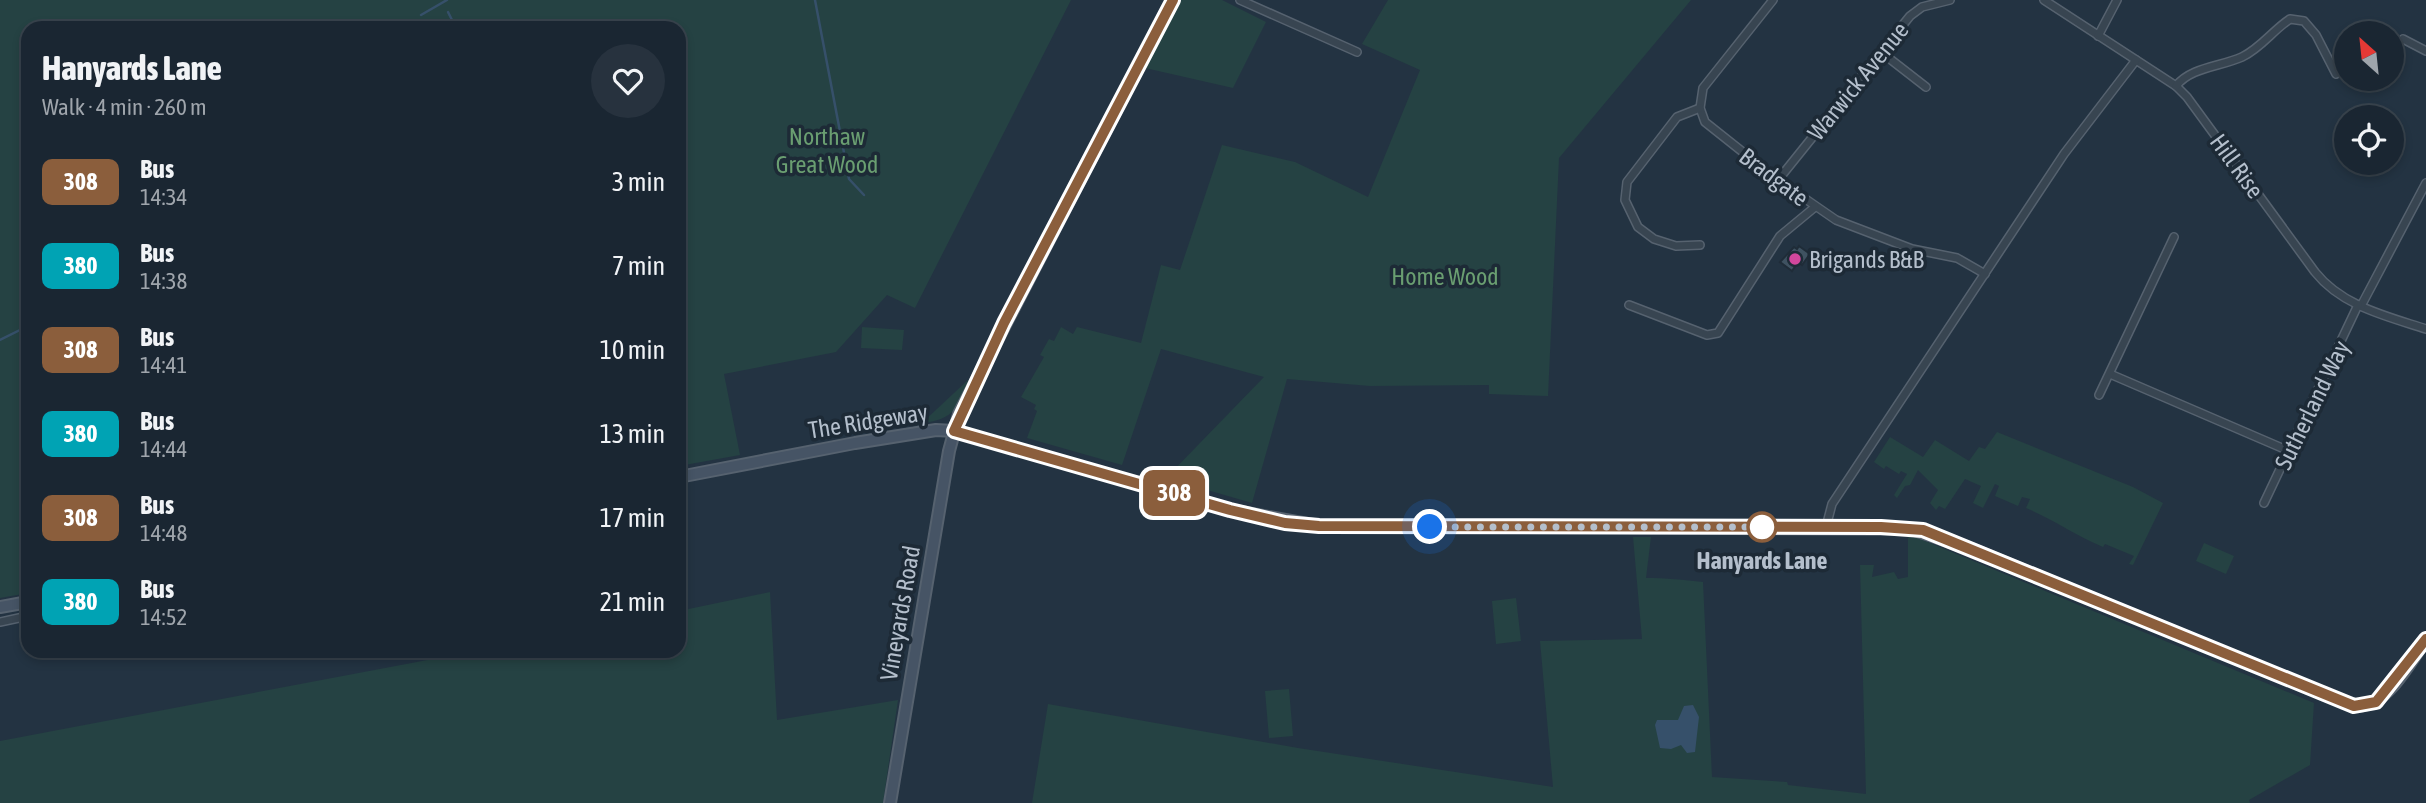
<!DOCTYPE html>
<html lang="en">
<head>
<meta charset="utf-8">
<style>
	:root { --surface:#1a2632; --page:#27323e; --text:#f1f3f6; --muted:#9fa5ac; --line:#38434d }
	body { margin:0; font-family:"Asap Condensed",sans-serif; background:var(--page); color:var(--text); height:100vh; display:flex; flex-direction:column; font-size:26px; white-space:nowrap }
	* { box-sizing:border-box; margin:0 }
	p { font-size:23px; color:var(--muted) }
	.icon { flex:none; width:38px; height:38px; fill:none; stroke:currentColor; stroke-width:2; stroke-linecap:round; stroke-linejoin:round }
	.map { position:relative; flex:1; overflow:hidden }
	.details { position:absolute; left:21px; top:21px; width:665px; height:637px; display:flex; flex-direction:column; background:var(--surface); border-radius:21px; box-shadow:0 4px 10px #0003,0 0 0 2px var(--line) }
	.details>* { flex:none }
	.badge { padding:0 14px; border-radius:10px; font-size:24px; line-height:46px }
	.needle { width:46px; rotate:333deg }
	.fabs { position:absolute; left:2334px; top:21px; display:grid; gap:14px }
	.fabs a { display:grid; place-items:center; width:70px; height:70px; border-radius:50%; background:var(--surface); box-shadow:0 4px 10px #0003,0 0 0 2px var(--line); font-size:35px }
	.you { position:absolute; width:35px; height:35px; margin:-18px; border:5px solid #fff; border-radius:50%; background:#1a73e8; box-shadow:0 0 0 10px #1a73e833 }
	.map>.badge { position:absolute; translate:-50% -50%; box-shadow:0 0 0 4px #fff }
	.round { display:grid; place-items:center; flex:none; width:74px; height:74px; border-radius:37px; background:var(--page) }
	.overview { display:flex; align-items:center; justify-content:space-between; height:119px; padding:0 21px }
	h1 { font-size:33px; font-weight:800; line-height:52px }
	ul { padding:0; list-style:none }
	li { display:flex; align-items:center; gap:21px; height:84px; padding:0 21px }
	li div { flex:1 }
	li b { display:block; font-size:26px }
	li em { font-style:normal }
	li .badge { min-width:77px; font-weight:700; text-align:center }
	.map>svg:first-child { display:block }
	.green { fill:#254243 }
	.water { fill:#36506a }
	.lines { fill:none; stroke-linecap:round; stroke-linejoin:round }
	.stream { stroke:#36506a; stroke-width:2.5 }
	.building { fill:#3f5261; stroke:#1f2c38; stroke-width:2 }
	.street-casing { stroke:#56626f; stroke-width:10 }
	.secondary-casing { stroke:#56626f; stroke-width:14 }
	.street { stroke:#384551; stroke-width:7 }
	.secondary { stroke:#465465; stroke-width:10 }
	.line-casing { stroke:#fff; stroke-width:16 }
	.line { stroke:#8b5e3c; stroke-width:10 }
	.walk { stroke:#b4bfcc; stroke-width:7; stroke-dasharray:0 12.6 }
	.hotel-dot { fill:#d1479c; stroke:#1d2a36; stroke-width:2.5 }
	.stop-dot { fill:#fff; stroke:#8b5e3c; stroke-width:3.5 }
	.labels { text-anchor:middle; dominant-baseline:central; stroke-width:7; stroke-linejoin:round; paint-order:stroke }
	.street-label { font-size:24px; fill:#b4bfcc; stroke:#1d2a36 }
	.park-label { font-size:24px; fill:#6a9e71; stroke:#1d2a36 }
	.poi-label { font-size:24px; fill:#b4bfcc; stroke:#1d2a36; text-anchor:start }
	.stop-label { font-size:24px; font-weight:bold; fill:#b4bfcc; stroke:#1d2a36 }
</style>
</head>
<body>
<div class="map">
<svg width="2426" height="803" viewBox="0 0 2426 803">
	<rect width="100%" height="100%" fill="#233342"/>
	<g class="green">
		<polygon points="0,0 1071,0 915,308 887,295 836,352 724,374 740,455 679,466 679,28 28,28 28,593 0,598"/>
		<polygon points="1181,0 1222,0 1266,22 1233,88 1145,68"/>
		<polygon points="1388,0 1691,0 1559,158 1548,396 1489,394 1489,385 1370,386 1287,379 1252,503 1166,478 1264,377 1161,349 1122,465 1027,438 1037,411 1034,409 1036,405 1021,397 1044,357 1040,355 1049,339 1054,341 1061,327 1073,334 1077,327 1141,343 1161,265 1180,270 1222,145 1295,162 1368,197 1420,70 1362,44"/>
		<polygon points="862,327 904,330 902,350 861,348"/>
		<path d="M969,379C956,408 956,419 922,423Z"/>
		<path d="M1997,432L2133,487L2163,503L2133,565L2129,564L2134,556L2105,544L2103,547C2073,534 2056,521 2026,508L2030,499L2022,497L2018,506L1995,496L1999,486L1995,484L1983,508L1973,503L1981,486L1965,479L1945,509L1939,506L1936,510L1930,503L1938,490L1918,470L1910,485L1905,486L1897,498L1894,495L1907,474L1901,471L1899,474L1886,466L1884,469L1874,462L1890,437L1923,457L1935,440L1969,461L1979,447L1985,449Z"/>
		<path d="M1633,537H1651L1646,578C1666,578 1683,580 1703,582L1712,777L1787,782L1788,785L1866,794L1860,565H1874L1872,577L1894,572L1898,579L1908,577V537L1918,538L2314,703L2310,765L2249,800L2250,803H1032L1048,704L1298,748L1553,787L1540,641L1642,639Z"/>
		<polygon points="2204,543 2234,556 2226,574 2196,561"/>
		<polygon points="770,592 777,720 898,700 883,803 0,803 0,741 475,651 679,651 679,611"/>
		<polygon points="1516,598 1521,641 1496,644 1492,601"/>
		<polygon points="1289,689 1293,736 1269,738 1265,691"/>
	</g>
	<polygon class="water" points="1693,705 1699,717 1695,752 1687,753 1681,745 1671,749 1660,748 1655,725 1657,720 1678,720 1684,706"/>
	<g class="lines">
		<g class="stream">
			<polyline points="815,0 849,179 864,195"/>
			<polyline points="448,12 456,28"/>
			<polyline points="421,15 447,0"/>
			<polyline points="421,28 424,25"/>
			<polyline points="0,340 28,326"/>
		</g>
	</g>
	<polygon class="building" points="1799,246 1810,254 1802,265 1798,262 1792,271 1780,262 1794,247 1797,249"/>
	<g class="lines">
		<defs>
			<g id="street">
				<polyline points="1240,0 1357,52"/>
				<polyline points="1773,0 1703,88 1700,108 1705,122 1778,180 1836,220 1912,249 1957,258 1985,274"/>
				<path d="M2044,0L2176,86L2187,97L2315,272C2342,306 2386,316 2426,329"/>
				<polyline points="2098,36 2117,0"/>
				<polyline points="2403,39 2426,51"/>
				<polyline points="1881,52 1926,87"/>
				<path d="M2176,86C2191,67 2220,67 2242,57C2261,48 2273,30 2290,19L2304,21L2316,35L2336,74"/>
				<polyline points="1778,180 1910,16 1922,7 1950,0"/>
				<polyline points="1700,245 1676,246 1654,239 1638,227 1625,200 1627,182 1677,117 1700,108"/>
				<polyline points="1629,305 1707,335 1718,333 1780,236 1815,207"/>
				<polyline points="2361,306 2426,183"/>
				<polyline points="2110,374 2289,451"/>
				<polyline points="2099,395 2174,237"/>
				<polyline points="2264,503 2358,305"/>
				<polyline points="1826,527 1832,504 2064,154 2136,60"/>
				<polyline points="0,622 28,616"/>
			</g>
			<g id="secondary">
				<path d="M679,477L855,443L936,430L954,431L1230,510L1319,526L1912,529L1974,550L2354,706C2387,708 2409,663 2426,639"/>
				<polyline points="0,607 28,602"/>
				<polyline points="890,803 949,451 959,414 1173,0"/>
			</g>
		</defs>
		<use href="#street" class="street-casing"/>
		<use href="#secondary" class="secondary-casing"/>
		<use href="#street" class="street"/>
		<use href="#secondary" class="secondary"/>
	</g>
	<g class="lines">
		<defs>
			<polyline id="line" points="1173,0 1004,323 954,431 1230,510 1285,523 1319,526 1881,527 1923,530 2354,706 2376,702 2426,639"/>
		</defs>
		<use href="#line" class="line-casing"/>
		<use href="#line" class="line"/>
		<polyline class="walk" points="1430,527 1767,527 1762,527"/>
	</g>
	<circle class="hotel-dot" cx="1795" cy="259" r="7"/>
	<circle class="stop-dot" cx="1762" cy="527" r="14"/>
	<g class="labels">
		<g class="street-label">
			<text transform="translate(1858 81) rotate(-51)">Warwick Avenue</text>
			<text transform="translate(2237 166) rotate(54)">Hill Rise</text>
			<text transform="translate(1774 177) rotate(37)">Bradgate</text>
			<text transform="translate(2312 405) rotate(-64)">Sutherland Way</text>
			<text transform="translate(868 421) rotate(-9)">The Ridgeway</text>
			<text transform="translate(900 613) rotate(-80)">Vineyards Road</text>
		</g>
		<g class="park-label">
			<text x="827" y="136">Northaw<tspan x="827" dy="28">Great Wood</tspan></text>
			<text x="1445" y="276">Home Wood</text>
		</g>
		<g class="poi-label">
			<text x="1809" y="259">Brigands B&amp;B</text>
		</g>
		<g class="stop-label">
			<text x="1762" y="560">Hanyards Lane</text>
		</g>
	</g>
</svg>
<div class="fabs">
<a><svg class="needle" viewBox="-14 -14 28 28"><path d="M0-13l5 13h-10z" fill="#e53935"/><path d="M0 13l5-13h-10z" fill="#9fa5ac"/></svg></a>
<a><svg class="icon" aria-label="locate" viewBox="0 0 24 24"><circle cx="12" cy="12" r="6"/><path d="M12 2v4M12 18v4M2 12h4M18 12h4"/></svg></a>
</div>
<div class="you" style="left:1430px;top:527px"></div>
<b class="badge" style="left:1174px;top:493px;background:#8b5e3c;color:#fff">308</b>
<section class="details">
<div class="overview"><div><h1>Hanyards Lane</h1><p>Walk · 4 min · 260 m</p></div><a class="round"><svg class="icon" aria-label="heart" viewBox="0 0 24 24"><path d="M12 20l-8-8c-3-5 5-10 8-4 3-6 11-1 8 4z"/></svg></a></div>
<ul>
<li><span class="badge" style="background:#8b5e3c;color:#fff">308</span><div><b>Bus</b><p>14:34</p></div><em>3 min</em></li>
<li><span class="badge" style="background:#00a3b4;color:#fff">380</span><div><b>Bus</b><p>14:38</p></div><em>7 min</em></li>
<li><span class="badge" style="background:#8b5e3c;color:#fff">308</span><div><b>Bus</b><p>14:41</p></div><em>10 min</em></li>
<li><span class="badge" style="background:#00a3b4;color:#fff">380</span><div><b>Bus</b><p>14:44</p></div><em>13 min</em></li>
<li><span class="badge" style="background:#8b5e3c;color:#fff">308</span><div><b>Bus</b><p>14:48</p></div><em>17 min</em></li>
<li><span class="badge" style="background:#00a3b4;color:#fff">380</span><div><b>Bus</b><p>14:52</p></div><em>21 min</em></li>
</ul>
</section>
</div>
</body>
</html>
